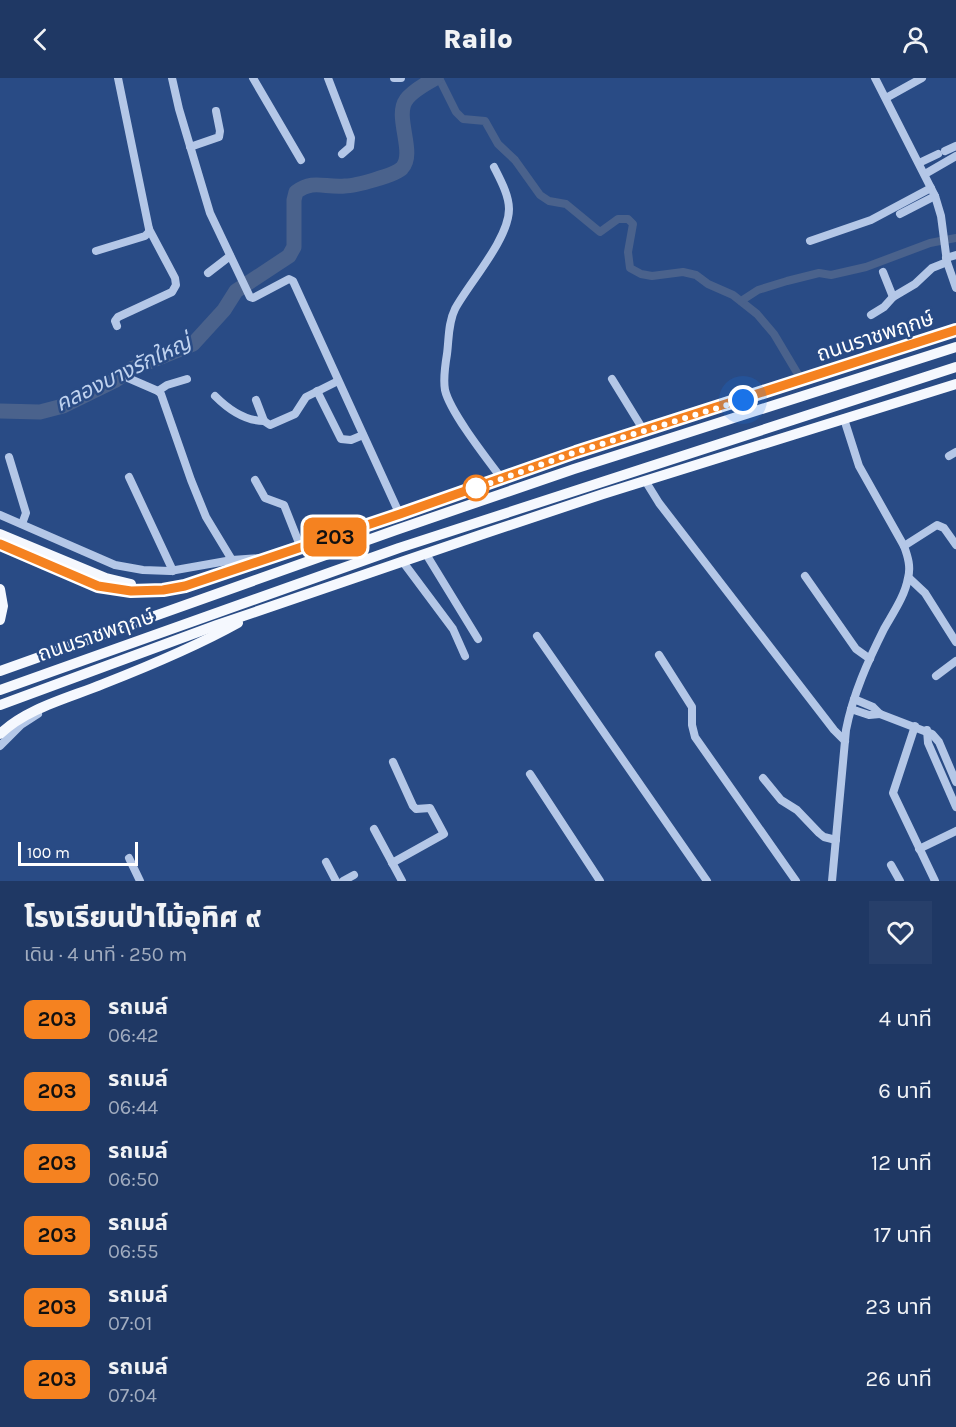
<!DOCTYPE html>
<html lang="th">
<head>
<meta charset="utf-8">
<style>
	:root { --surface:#1f3864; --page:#273f6a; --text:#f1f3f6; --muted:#a1acbf }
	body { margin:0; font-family:Karla,"Noto Sans Thai",sans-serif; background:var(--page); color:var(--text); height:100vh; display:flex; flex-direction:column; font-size:22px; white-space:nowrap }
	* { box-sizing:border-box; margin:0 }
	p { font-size:20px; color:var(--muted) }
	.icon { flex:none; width:33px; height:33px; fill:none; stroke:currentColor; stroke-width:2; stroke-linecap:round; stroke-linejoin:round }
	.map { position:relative; height:803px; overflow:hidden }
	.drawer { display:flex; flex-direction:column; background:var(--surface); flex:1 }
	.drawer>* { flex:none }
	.badge { padding:0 12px; border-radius:9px; font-size:21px; line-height:39px }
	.scale { position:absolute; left:18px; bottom:15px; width:120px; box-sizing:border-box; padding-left:6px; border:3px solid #fff; border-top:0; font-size:16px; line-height:21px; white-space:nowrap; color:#fff; -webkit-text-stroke:4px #294b85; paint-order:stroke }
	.you { position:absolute; width:30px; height:30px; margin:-15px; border:4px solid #fff; border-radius:50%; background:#1a73e8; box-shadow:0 0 0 9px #1a73e833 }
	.map>.badge { position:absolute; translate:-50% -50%; box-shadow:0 0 0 3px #fff }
	.round { display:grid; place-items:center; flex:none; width:63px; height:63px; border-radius:0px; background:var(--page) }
	.headline { display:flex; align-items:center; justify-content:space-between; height:102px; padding:0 24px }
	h1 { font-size:28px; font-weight:800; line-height:45px }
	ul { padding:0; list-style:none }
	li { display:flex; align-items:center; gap:18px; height:72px; padding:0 24px }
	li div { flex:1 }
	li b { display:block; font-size:22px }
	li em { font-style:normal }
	li .badge { min-width:66px; font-weight:700; text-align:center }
	header { display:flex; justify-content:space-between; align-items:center; height:78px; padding:0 24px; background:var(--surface); font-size:27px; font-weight:800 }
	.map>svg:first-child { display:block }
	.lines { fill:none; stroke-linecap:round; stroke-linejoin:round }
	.canal { stroke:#4a628c; stroke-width:8 }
	.river { stroke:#4a628c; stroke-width:15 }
	.minor { stroke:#b4c7e7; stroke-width:8 }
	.major { stroke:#f5f8fe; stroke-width:10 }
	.line-casing { stroke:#fff; stroke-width:14 }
	.line { stroke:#f58220; stroke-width:9 }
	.walk { stroke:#fff; stroke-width:6; stroke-dasharray:0 10.8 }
	.stop-dot { fill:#fff; stroke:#f58220; stroke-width:3 }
	.labels { text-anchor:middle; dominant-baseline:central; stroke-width:5; stroke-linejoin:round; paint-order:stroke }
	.street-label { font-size:21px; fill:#fff; stroke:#294b85 }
	.water-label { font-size:22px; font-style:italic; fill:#bfd2ef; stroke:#294b85 }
</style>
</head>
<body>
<header><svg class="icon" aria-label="back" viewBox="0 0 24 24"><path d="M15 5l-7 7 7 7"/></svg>Railo<svg class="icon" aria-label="person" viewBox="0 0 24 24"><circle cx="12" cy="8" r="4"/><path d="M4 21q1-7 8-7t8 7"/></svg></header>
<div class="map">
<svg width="956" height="803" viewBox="0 0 956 803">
	<rect width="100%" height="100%" fill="#294b85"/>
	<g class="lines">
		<g class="canal">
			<polyline points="439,0 456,34 463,41 485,43 498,66 515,82 540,117 549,123 566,126 600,154 618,141 628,141 633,146 628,174 630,190 641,196 652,198 683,194 696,197 708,206 733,217 757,236 774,256 799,298"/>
			<polyline points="741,223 758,212 787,203 819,195 831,197 866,189 930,165 956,160"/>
		</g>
		<path class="river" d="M0,333L40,334L63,328L116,302L131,291L193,266L224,232L236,213L289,178L294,169V122L296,114C314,101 324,110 345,108C355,108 396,97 402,90C416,75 394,39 406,22C412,13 427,5 436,0"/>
		<g class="minor">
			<polyline points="172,0 179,31 210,135 250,219 253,220 289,201 293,203 400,437"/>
			<polyline points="253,0 301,82"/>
			<polyline points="328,0 351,60 350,69 342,76"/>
			<polyline points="394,0 401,0"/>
			<polyline points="875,0 935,118 941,138 947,184 956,210"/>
			<polyline points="886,20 922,0"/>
			<polyline points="190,69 219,59 220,53 216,33"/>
			<polyline points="945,73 956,68"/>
			<polyline points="919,85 938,76"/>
			<path d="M494,89C500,101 509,117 509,131C509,161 469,205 455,231C448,245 449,261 447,276C445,288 443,301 445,312C450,334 487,381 502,401"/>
			<polyline points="925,96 956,78"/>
			<polyline points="900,136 935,118"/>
			<polyline points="810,163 871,142 931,110"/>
			<polyline points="96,173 145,158 149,154 149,151"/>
			<polyline points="946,180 956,177"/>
			<polyline points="883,194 893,219 915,206 932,190 947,184"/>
			<polyline points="208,195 230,178"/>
			<polyline points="871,237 884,229 893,219"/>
			<polyline points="117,248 115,243 118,239 172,214 176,207 175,200 149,151 118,0"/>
			<polyline points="128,300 158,313 161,316 191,402 206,439 232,482"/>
			<polyline points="612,301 644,353"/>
			<polyline points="158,313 167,307 187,301"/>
			<polyline points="317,313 341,361 351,362 363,357"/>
			<path d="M215,318C228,331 245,343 264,343"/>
			<polyline points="256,322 264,343 270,347 295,336 306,319 338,303"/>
			<polyline points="949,378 956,374"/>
			<polyline points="9,379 26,435 22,446"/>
			<polyline points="129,399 173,493"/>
			<polyline points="255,402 265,420 284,427 301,470"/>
			<polyline points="646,404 659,425 834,652 845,663"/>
			<polyline points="0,437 115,487 143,492 170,493 232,482 261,480"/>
			<polyline points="904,468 937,447 944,450 956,467"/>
			<polyline points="426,476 478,561"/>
			<polyline points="403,484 453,551 465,578"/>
			<polyline points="805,498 856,571 870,581"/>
			<polyline points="909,500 925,515 956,564"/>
			<polyline points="537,558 707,803"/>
			<polyline points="659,577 692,629 692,647 695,659 796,803"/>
			<polyline points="936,598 956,583"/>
			<polyline points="854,621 873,629 880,636 932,656 939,664 956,704"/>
			<polyline points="851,631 869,637 880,636"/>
			<polyline points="915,648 893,715 935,803"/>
			<polyline points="927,652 928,665 956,729"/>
			<polyline points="0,668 21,647 38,636"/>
			<polyline points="530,696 600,803"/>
			<polyline points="763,700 781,722 797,732 819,755 824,759 836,762"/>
			<polyline points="374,751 402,803"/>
			<polyline points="919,771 956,753"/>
			<polyline points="129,780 140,803"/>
			<polyline points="326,784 336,803"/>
			<polyline points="392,785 444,756 430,730 416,731 413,728 393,684"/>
			<polyline points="891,787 900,803"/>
			<polyline points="343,803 354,797"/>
			<path d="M832,803L846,652C853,616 868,583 884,551C893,535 905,518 908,500C911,489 908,479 904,468L859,388L844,341"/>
		</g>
		<g class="major">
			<polyline points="0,456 106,500 131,506"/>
			<polyline points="0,466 98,508 131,513 163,512 185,508 400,437 576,374 956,252"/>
			<polyline points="0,511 3,528 0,542"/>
			<polyline points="0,593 396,452 574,391 956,269"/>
			<polyline points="0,612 399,470 956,289"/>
			<polyline points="0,627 217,547 486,455 603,416 956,306"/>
			<path d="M0,656C27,630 69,620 103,606C149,588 195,569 238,545"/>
		</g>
	</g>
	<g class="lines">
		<defs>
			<polyline id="line" points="0,466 98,508 131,513 163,512 185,508 400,436 576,374 956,252"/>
		</defs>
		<use href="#line" class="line-casing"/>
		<use href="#line" class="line"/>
		<polyline class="walk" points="476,410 468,413 576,374 743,322"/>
	</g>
	<circle class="stop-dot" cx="476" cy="410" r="12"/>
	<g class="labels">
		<g class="street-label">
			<text transform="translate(875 258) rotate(-18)">ถนนราชพฤกษ์</text>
			<text transform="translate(96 557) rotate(-19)">ถนนราชพฤกษ์</text>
		</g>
		<g class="water-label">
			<text transform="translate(123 295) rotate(-26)">คลองบางรักใหญ่</text>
		</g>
	</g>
</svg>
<div class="scale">100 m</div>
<div class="you" style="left:743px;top:322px"></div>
<b class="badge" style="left:335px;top:459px;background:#f58220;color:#111">203</b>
</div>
<section class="drawer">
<div class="headline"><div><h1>โรงเรียนป่าไม้อุทิศ ๙</h1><p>เดิน · 4 นาที · 250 m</p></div><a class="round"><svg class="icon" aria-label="heart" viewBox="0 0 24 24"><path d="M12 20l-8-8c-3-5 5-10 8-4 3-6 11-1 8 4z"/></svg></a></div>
<ul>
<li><span class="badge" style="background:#f58220;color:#111">203</span><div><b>รถเมล์</b><p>06:42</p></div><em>4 นาที</em></li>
<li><span class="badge" style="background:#f58220;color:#111">203</span><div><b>รถเมล์</b><p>06:44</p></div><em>6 นาที</em></li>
<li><span class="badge" style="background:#f58220;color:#111">203</span><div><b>รถเมล์</b><p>06:50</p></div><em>12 นาที</em></li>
<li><span class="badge" style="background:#f58220;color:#111">203</span><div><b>รถเมล์</b><p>06:55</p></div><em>17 นาที</em></li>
<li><span class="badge" style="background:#f58220;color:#111">203</span><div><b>รถเมล์</b><p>07:01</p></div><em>23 นาที</em></li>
<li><span class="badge" style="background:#f58220;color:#111">203</span><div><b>รถเมล์</b><p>07:04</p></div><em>26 นาที</em></li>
</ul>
</section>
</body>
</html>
